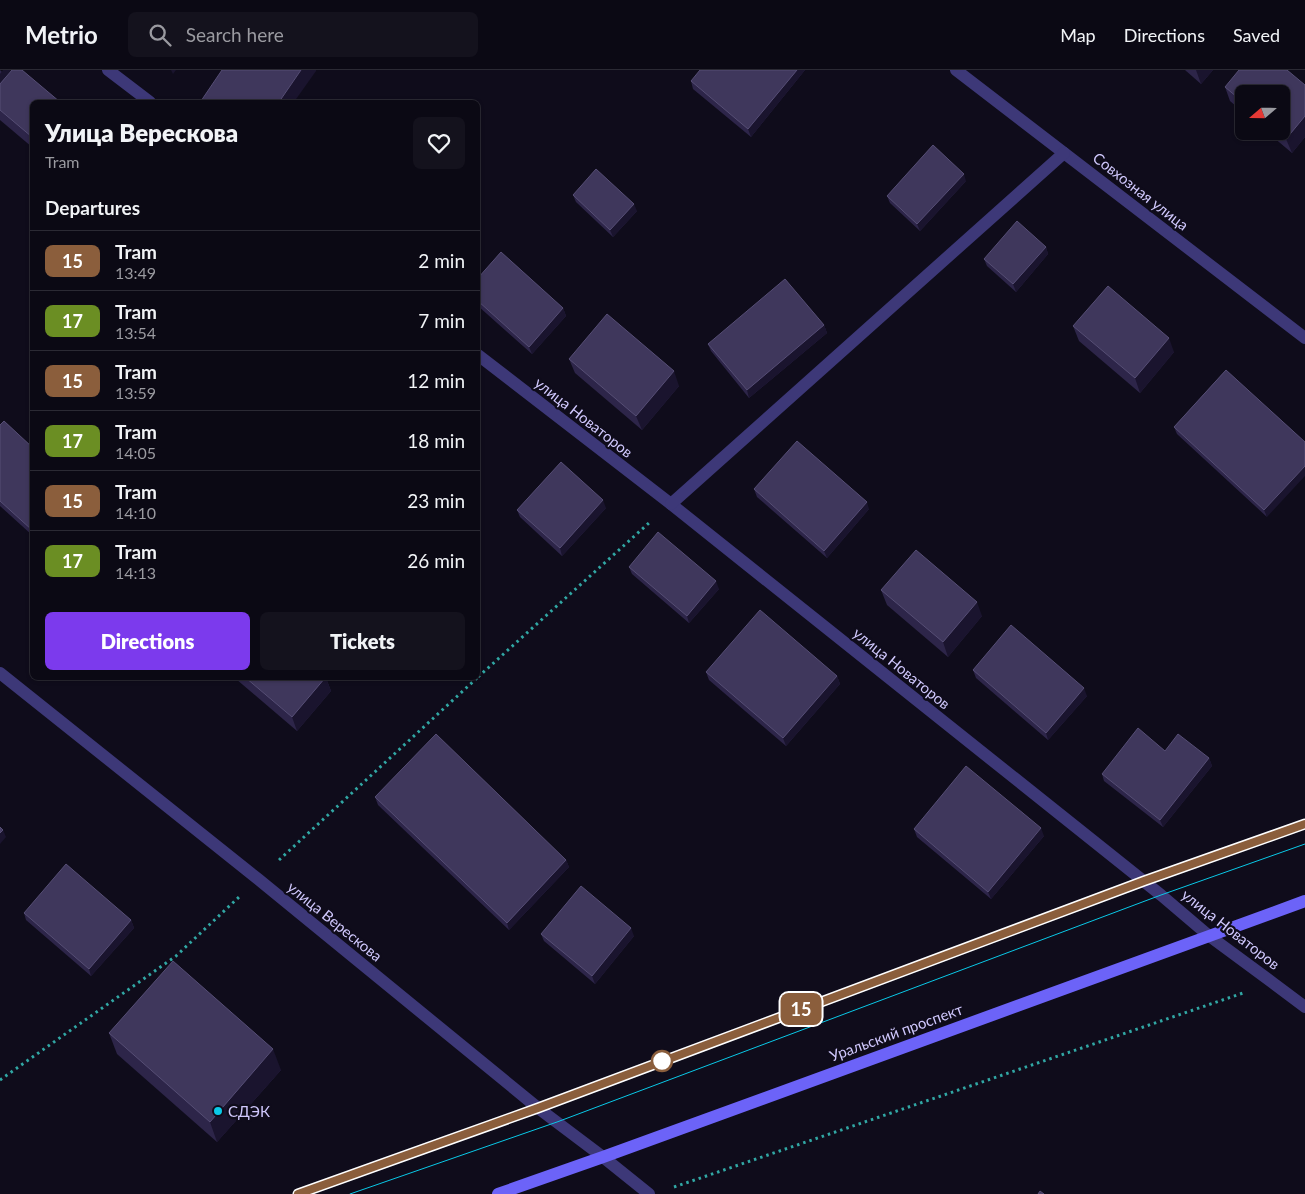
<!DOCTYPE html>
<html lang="en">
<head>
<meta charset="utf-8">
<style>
	:root { --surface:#0b0914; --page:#14121d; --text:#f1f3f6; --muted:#9a9aa0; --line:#2b2a34; --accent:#7c3aed }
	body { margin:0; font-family:Lato,sans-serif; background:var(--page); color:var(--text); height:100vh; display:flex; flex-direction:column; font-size:19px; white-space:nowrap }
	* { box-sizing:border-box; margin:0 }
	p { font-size:16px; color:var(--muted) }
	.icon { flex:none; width:28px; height:28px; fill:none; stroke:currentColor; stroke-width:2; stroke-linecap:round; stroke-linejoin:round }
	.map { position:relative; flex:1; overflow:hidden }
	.side { position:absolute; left:30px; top:30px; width:450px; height:580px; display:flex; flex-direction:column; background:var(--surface); border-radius:8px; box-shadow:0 1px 4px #0004,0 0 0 1px var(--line) }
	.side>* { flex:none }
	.badge { padding:0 10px; border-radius:8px; font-size:18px; line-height:32px }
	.needle { width:32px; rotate:250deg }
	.controls { position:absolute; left:1235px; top:15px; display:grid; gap:10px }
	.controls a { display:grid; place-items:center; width:55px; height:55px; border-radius:8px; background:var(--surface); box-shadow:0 1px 4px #0004,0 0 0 1px var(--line); font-size:25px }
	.map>.badge { position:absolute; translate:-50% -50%; box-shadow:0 0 0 2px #fff }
	h2 { padding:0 15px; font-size:19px; line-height:45px }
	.round { display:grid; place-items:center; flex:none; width:52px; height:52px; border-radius:8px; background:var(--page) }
	.head { display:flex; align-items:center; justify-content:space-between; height:85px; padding:0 15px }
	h1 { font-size:24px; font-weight:800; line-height:38px }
	.button { display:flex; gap:10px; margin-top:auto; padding:10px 15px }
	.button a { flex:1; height:58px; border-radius:8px; background:var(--accent); color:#fff; font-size:20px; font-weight:800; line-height:58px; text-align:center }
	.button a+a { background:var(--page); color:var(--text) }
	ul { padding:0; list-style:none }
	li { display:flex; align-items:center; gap:15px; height:60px; padding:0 15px; border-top:1px solid var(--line) }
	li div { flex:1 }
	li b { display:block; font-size:19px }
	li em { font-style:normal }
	li .badge { min-width:55px; font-weight:700; text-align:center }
	header { display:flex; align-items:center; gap:30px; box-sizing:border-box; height:70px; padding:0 25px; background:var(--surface); border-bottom:1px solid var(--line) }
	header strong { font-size:24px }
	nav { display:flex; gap:28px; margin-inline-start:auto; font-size:18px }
	.search { width:350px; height:45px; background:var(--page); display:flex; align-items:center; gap:12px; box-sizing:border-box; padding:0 18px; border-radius:8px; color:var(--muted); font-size:19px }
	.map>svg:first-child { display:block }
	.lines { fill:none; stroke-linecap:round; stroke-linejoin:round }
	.path { stroke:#31a7a4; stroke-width:3; stroke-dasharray:2.5 4; stroke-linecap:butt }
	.minor { stroke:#3d3878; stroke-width:12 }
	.secondary { stroke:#6c63f8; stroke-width:12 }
	.tram { stroke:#0ac9e7; stroke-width:1 }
	.wall { fill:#2d2549 }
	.shaded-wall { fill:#1a142e }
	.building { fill:#3f375c; stroke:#564e75 }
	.line-casing { stroke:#fff; stroke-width:11 }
	.line { stroke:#8b5e3c; stroke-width:8 }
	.stop-dot { fill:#fff; stroke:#8b5e3c; stroke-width:2.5 }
	.poi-dot { fill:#0ac9e7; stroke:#0f0c1b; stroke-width:2 }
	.labels { text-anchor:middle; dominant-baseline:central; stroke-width:4.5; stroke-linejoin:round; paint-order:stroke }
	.street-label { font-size:15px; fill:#d0c8fd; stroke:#0f0c1b }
	.poi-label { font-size:15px; fill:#d0c8fd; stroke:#0f0c1b; text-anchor:start }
</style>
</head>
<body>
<header>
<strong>Metrio</strong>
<div class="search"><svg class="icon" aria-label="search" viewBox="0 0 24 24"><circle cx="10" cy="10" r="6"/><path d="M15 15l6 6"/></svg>Search here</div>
<nav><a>Map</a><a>Directions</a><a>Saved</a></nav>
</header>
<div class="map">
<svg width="1305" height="1124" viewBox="0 0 1305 1124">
	<rect width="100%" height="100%" fill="#0f0c1b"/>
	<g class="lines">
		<g class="path">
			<polyline points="478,607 650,452"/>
			<polyline points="279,790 477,608"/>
			<polyline points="0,1010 176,886 239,827"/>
			<polyline points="674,1117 1243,923"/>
		</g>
		<g class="minor">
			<polyline points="108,0 150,32"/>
			<polyline points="956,0 1305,268"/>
			<polyline points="478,285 671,434 1161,825 1208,865 1273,913 1305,937"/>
			<polyline points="671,434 1064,83"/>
			<polyline points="0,603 258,809 538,1038 603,1087 649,1124"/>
		</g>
		<polyline class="secondary" points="498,1124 603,1087 1305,831"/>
		<g class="tram">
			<polyline points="298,1124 538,1038 1144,811 1305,754"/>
			<polyline points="350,1124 557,1052 1161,825 1305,774"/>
		</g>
	</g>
	<g class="wall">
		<polygon points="0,0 32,32 32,77 0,50"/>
		<polygon points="805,0 751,67 693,19 691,11"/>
		<polygon points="1185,0 1213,0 1201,14"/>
		<polygon points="1305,15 1305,67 1292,83 1266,61 1281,61 1244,24 1244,43 1230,31 1225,17"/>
		<polygon points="966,111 920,161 890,133 887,126"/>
		<polygon points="573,125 637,141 613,167 576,132"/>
		<polygon points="1046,177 1048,184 1016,222 987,196 984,189"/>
		<polygon points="478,208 563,238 566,246 532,284 478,236"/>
		<polygon points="824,255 827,263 749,328 711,281 708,274"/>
		<polygon points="1073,256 1174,282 1140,323 1079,271"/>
		<polygon points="569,289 679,316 642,360 575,303"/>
		<polygon points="1226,300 1267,447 1177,364 1174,357"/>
		<polygon points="0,355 32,377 32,465 0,436"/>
		<polygon points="754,419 869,439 827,488 757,427"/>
		<polygon points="606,438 562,486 520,447 517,440"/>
		<polygon points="629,497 719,519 689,553 632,504"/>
		<polygon points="881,520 982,546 948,587 887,535"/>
		<polygon points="973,600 1087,626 1048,670 976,608"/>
		<polygon points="706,602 837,606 840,614 786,676 709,610"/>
		<polygon points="235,608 326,608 331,621 297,661 236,609"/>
		<polygon points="1165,681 1209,688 1212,696 1163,757 1104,711 1102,704"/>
		<polygon points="375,727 566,790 569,797 509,860 378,735"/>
		<polygon points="914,759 1044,766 991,829 917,767"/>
		<polygon points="24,843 131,850 134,858 91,906 26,850"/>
		<polygon points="541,864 634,866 595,914 544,871"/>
		<polygon points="109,963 281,1000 217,1072 117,984"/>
	</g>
	<g class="shaded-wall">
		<polygon points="3,0 11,0 0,15 0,4"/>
		<polygon points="171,0 176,0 173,4"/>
		<polygon points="301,0 316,0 316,1 294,32 279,32"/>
		<polygon points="797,0 805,0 751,67 748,59"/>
		<polygon points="1196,0 1213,0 1201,14"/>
		<polygon points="1305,46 1305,67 1292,83 1286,69"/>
		<polygon points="964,104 966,111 920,161 917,154"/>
		<polygon points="634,134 637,141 613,167 610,160"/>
		<polygon points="1046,177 1048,184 1016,222 1013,214"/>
		<polygon points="563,238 566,246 532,284 529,277"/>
		<polygon points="824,255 827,263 749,328 747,320"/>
		<polygon points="1169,268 1174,282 1140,323 1135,308"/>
		<polygon points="674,301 679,316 642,360 636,346"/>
		<polygon points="1305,396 1305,406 1267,447 1264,440"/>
		<polygon points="603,430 606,438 562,486 560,478"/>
		<polygon points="867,432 869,439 827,488 824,481"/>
		<polygon points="716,511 719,519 689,553 687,546"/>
		<polygon points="977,532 982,546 948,587 943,572"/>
		<polygon points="837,606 840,614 786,676 783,668"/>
		<polygon points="325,608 326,608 331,621 297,661 292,647"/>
		<polygon points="1084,618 1087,626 1048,670 1046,663"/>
		<polygon points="1209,688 1212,696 1163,757 1160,750"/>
		<polygon points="1041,758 1044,766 991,829 988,822"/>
		<polygon points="3,760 6,767 0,774 0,763"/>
		<polygon points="566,790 569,797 509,860 507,853"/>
		<polygon points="131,850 134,858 91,906 89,899"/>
		<polygon points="631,858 634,866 595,914 592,906"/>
		<polygon points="273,979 281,1000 217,1072 210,1052"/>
	</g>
	<g class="building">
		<polygon points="12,0 22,0 60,32 32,32 32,67 0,40 0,14"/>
		<polygon points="222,0 301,0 279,32 204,32 201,31"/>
		<polygon points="700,0 797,0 748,59 691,11"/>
		<polygon points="1239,0 1287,0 1305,15 1305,46 1286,69 1277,61 1281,61 1281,24 1244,24 1244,33 1225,17"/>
		<polygon points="933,75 964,104 917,154 887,126"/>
		<polygon points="596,99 634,134 610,160 573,125"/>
		<polygon points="1017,151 1046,177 1013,214 984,189"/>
		<polygon points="501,182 563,238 529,277 478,231 478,208"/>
		<polygon points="785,209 824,255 747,320 708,274"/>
		<polygon points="1108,216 1169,268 1135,308 1073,256"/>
		<polygon points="607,244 674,301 636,346 569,289"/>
		<polygon points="1226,300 1305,372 1305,396 1264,440 1174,357"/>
		<polygon points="4,351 32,377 32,460 0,431 0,355"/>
		<polygon points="797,371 867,432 824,481 754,419"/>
		<polygon points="561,392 603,430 560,478 517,440"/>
		<polygon points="658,462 716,511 687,546 629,497"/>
		<polygon points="916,480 977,532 943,572 881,520"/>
		<polygon points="760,540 837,606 783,668 706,602"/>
		<polygon points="1011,555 1084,618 1046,663 973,600"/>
		<polygon points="246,608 325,608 292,647"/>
		<polygon points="1138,658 1165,681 1178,664 1209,688 1160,750 1102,704"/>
		<polygon points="436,664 566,790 507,853 375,727"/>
		<polygon points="966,696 1041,758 988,822 914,759"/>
		<polygon points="0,757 3,760 0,763"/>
		<polygon points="66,794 131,850 89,899 24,843"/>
		<polygon points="581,816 631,858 592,906 541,864"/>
		<polygon points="173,891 273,979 210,1052 109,963"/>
		<polygon points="1040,1121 1044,1124 1038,1124"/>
	</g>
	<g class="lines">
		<defs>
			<polyline id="line" points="298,1124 538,1038 1144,811 1305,754"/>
		</defs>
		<use href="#line" class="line-casing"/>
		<use href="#line" class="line"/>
	</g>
	<circle class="stop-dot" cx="662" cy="991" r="10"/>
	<circle class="poi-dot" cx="218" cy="1041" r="5"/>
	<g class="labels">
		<g class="street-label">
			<text transform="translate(1141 121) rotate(38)">Совхозная улица</text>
			<text transform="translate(584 347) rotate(38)">улица Новаторов</text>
			<text transform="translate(902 598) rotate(39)">улица Новаторов</text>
			<text transform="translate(335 851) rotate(39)">улица Верескова</text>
			<text transform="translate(1231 859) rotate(38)">улица Новаторов</text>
			<text transform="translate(896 962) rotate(-20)">Уральский проспект</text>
		</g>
		<g class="poi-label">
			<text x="228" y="1041">СДЭК</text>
		</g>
	</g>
</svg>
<div class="controls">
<a><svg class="needle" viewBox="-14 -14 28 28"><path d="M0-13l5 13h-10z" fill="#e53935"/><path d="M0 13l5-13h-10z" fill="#9a9aa0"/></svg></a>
</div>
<b class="badge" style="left:801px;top:939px;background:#8b5e3c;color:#fff">15</b>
<section class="side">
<div class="head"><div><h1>Улица Верескова</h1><p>Tram</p></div><a class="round"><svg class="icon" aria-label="heart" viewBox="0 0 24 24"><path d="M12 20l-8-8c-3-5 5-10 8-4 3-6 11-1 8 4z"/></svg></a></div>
<h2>Departures</h2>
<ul>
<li><span class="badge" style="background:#8b5e3c;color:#fff">15</span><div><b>Tram</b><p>13:49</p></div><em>2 min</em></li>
<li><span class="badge" style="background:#6b8e23;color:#fff">17</span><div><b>Tram</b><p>13:54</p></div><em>7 min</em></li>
<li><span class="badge" style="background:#8b5e3c;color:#fff">15</span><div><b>Tram</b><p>13:59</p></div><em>12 min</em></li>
<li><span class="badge" style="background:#6b8e23;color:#fff">17</span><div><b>Tram</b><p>14:05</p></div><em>18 min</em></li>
<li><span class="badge" style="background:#8b5e3c;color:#fff">15</span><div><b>Tram</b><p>14:10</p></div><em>23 min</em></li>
<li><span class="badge" style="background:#6b8e23;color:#fff">17</span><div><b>Tram</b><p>14:13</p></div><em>26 min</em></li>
</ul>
<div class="button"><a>Directions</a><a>Tickets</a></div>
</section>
</div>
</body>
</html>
